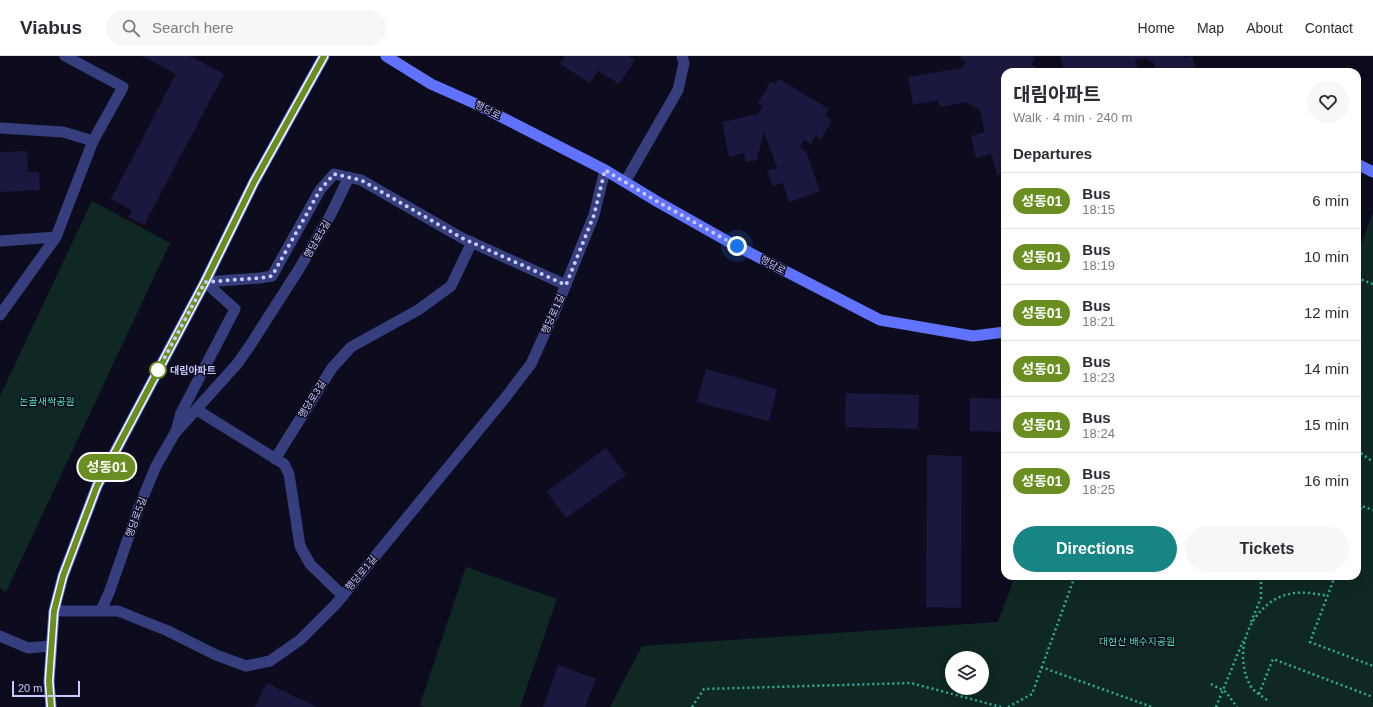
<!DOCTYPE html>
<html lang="en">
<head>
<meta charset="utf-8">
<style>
	:root { --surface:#fff; --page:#f7f7f7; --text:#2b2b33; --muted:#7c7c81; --line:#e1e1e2; --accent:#188585 }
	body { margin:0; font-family:Arial,"Noto Sans KR",sans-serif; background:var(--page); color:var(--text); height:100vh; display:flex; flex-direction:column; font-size:15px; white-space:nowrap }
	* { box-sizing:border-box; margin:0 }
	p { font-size:13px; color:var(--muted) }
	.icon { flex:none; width:22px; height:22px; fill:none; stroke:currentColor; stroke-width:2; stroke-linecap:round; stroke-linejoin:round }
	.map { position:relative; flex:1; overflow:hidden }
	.details { position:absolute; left:1001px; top:12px; width:360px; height:512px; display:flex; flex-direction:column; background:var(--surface); border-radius:12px; box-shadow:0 4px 16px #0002 }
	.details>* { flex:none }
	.badge { padding:0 8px; border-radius:13px; font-size:14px; line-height:26px }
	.controls { position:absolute; left:945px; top:595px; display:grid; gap:8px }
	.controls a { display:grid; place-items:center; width:44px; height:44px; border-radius:50%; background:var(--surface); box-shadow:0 4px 16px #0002; font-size:20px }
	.scale { position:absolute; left:12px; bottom:10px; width:68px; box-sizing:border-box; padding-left:4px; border:2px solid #c9caff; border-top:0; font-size:11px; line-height:14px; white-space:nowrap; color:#c9caff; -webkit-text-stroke:3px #0d0c1e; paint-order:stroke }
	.you { position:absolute; width:20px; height:20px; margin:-10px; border:3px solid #fff; border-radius:50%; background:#1a73e8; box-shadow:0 0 0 6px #1a73e833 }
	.map>.badge { position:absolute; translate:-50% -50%; box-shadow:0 0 0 2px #fff }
	h2 { padding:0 12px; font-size:15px; line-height:36px }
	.round { display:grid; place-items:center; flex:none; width:42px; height:42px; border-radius:21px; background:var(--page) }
	.overview { display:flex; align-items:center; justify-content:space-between; height:68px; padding:0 12px }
	h1 { font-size:19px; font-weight:700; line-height:30px }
	.button { display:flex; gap:8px; margin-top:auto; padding:8px 12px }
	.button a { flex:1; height:46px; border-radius:24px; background:var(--accent); color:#fff; font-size:16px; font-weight:700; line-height:46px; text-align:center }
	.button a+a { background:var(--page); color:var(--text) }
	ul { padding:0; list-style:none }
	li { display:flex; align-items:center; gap:12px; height:56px; padding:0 12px; border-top:1px solid var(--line) }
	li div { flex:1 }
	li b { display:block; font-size:15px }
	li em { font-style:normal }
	li .badge { min-width:44px; font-weight:700; text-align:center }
	header { display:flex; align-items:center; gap:24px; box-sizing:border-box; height:56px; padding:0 20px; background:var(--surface); border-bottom:1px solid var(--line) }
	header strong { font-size:19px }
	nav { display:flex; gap:22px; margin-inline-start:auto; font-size:14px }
	.search { width:280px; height:36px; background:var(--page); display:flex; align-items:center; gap:10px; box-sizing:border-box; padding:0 14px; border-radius:22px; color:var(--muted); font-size:15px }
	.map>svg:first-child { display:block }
	.green { fill:#0f2824; fill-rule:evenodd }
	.building { fill:#1b183f }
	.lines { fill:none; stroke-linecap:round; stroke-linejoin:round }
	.path { stroke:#2eae95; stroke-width:2.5; stroke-dasharray:2 3; stroke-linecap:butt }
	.service { stroke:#373e7d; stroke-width:11 }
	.minor { stroke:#373e7d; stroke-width:11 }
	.secondary { stroke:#6172fe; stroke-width:11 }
	.line-casing { stroke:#fff; stroke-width:9 }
	.line { stroke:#6b8e23; stroke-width:6 }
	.walk { stroke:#c9caff; stroke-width:4; stroke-dasharray:0 7.2 }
	.stop-dot { fill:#fff; stroke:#6b8e23; stroke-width:2 }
	.labels { text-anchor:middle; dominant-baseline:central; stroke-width:3; stroke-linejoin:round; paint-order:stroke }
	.street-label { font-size:10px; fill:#c9caff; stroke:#0d0c1e }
	.stop-label { font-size:10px; font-weight:bold; fill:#c9caff; stroke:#0d0c1e; text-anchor:start }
	.park-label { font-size:10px; fill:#56dda9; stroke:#0d0c1e }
</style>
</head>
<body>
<header>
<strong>Viabus</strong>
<div class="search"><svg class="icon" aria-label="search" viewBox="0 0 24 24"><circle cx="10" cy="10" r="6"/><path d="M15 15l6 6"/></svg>Search here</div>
<nav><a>Home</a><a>Map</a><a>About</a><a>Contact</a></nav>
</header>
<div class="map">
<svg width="1373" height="651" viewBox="0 0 1373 651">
	<rect width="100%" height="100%" fill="#0d0c1e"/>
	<g class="green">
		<polygon points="92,145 170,187 6,536 0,532 0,340"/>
		<path d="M1373,156V651H610L642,590L998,566L1015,520H1357V199ZM952,602H982V632H952Z"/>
		<polygon points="466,511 557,543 520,651 425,651 420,649"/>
	</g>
	<g class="building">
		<polygon points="142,0 190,0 224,18 144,169 128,161 132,154 111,143 176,18"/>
		<polygon points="565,0 628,0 635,4 619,28 598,15 590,27 560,8"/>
		<polygon points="961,0 1032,0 1035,2 1031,8 1038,13 1036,16 1005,16 1005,117 997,119 991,98 976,102 971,80 985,76 980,54 965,46 940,51 938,44 913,49 908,21 962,12 966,6 960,2"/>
		<polygon points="1060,0 1184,0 1184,2 1192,0 1197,16 1157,16 1154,7 1145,2 1135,4 1138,13 1125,16 1064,16"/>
		<polygon points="779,23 829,53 825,59 832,64 821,83 815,80 811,88 804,84 800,91 806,96 820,135 789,146 783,127 773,130 767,115 777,112 764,75 757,104 746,106 744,97 729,101 722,66 758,58 763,50 758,47 771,25 776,28"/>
		<polygon points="27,95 28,116 39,116 40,134 0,136 0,96"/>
		<polygon points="706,313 777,333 769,365 697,346"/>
		<polygon points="846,337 919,339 918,373 845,371"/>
		<polygon points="970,342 1005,343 1005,376 970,375"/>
		<polygon points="606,392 626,419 566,462 547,435"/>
		<polygon points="927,399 962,400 961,552 926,551"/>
		<polygon points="558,609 596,623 585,651 543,651"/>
		<polygon points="267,627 317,651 255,651"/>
	</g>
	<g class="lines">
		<g class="path">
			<polyline points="1357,222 1373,228"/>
			<polyline points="1357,394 1373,406"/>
			<polyline points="1357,463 1362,450 1373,454"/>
			<polyline points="1335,520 1310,586 1373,610"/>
			<polyline points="1251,566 1261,542 1261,520"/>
			<polyline points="1041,611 1152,651"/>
			<polyline points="1211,628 1226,636 1237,651"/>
			<polyline points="1259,638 1273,603 1373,641"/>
			<path d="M1267,644C1262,640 1256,637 1252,632C1249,628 1246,621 1245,616C1238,588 1250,559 1274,544C1291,534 1309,536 1328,540"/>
			<polyline points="692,651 704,633 911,627 1001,651"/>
			<polyline points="1008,651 1032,638 1075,520"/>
			<polyline points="1216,651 1243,585"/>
		</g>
		<g class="service">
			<polyline points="65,0 123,31 93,85"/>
			<polyline points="0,72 63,76 93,85 56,181 0,259"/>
			<polyline points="625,126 678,34 684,7 682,0"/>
			<polyline points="0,185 56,181"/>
			<polyline points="0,580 28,592 51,590"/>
		</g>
		<g class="minor">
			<polyline points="205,226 260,222 272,220 320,134 334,118 361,124 462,182 566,229"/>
			<polyline points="197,354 284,408 289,418 300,490 310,508 343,540"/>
			<polyline points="176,376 181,357 235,253 205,226"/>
			<polyline points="275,403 332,312 351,291 418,254 451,230 472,186"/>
			<polyline points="101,554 109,537 139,451 156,410 175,377 237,308 251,288 299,213 331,158 349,121"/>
			<polyline points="54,555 118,555 168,575 216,599 246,610 270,605 300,584 336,548 505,342 531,308 558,248 594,159 605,114"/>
		</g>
		<g class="secondary">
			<polyline points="386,0 431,28 476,48 605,114 658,146 729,186 880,264 973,280 1005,276"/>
			<polyline points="1357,108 1373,116"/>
			<polyline points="51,651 49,625 54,555 63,520 97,430 205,226 254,126 324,0"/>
		</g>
	</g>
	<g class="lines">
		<defs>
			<polyline id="line" points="51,651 49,625 54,555 63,520 97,430 205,226 254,126 324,0"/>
		</defs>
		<use href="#line" class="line-casing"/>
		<use href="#line" class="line"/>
		<polyline class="walk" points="158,314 205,226 260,222 272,220 320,134 334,118 361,124 462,182 566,229 594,159 605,114 658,146 737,190"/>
	</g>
	<circle class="stop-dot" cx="158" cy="314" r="8"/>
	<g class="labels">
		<g class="street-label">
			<text transform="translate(488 54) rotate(27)">행당로</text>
			<text transform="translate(317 183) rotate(-60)">행당로5길</text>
			<text transform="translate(773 209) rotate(28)">행당로</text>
			<text transform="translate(553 258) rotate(-66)">행당로1길</text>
			<text transform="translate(312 343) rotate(-58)">행당로3길</text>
			<text transform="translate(136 461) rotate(-70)">행당로5길</text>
			<text transform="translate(361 517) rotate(-50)">행당로1길</text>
		</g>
		<g class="stop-label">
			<text x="170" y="314">대림아파트</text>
		</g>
		<g class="park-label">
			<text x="47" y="345">논골새싹공원</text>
			<text x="1137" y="585">대현산 배수지공원</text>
		</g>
	</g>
</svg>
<div class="controls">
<a><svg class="icon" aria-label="layers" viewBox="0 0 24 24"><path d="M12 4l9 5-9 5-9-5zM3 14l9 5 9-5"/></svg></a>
</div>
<div class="scale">20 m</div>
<div class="you" style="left:737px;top:190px"></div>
<b class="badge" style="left:107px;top:411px;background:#6b8e23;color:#fff">성동01</b>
<section class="details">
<div class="overview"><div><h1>대림아파트</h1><p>Walk · 4 min · 240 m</p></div><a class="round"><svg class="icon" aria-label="heart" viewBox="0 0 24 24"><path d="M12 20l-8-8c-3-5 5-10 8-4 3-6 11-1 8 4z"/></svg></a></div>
<h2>Departures</h2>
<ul>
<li><span class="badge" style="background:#6b8e23;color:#fff">성동01</span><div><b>Bus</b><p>18:15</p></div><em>6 min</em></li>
<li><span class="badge" style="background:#6b8e23;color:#fff">성동01</span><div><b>Bus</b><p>18:19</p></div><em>10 min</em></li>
<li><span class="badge" style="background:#6b8e23;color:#fff">성동01</span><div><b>Bus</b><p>18:21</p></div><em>12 min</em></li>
<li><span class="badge" style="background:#6b8e23;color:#fff">성동01</span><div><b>Bus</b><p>18:23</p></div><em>14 min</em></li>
<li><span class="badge" style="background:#6b8e23;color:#fff">성동01</span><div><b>Bus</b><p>18:24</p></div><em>15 min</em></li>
<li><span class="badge" style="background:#6b8e23;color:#fff">성동01</span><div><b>Bus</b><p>18:25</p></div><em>16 min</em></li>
</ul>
<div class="button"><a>Directions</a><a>Tickets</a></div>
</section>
</div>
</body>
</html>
